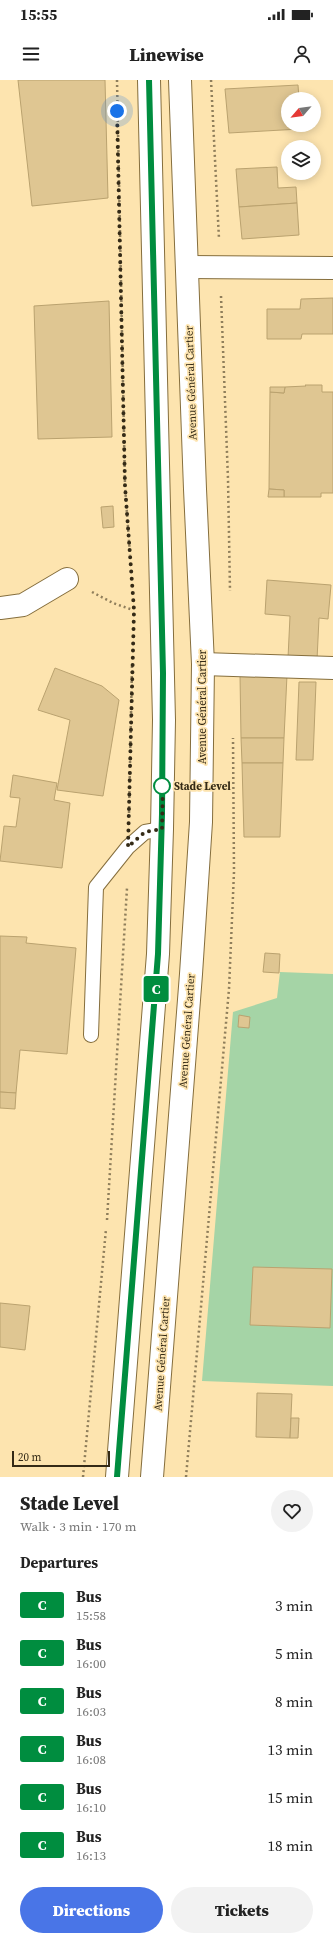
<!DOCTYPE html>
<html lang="en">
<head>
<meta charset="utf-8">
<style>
	:root { --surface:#fff; --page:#f2f2f2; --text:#222; --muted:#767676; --accent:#4975e7 }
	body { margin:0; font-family:"Source Serif 4",serif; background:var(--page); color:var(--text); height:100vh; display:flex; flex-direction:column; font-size:15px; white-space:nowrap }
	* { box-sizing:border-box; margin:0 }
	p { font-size:13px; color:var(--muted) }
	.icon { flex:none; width:22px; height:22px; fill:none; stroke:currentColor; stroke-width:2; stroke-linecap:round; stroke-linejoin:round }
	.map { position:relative; height:1397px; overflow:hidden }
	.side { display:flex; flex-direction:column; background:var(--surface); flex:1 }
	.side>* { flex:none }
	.badge { padding:0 8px; border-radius:3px; font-size:14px; line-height:26px }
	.needle { width:26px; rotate:242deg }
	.tools { position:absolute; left:281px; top:12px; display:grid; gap:8px }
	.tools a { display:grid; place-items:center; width:40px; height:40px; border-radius:50%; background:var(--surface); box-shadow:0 2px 10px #0003; font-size:20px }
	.scale { position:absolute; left:12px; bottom:10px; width:98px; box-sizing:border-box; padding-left:4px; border:2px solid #342a16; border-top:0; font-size:11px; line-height:14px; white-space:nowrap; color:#342a16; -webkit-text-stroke:3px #fde4af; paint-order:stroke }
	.you { position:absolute; width:20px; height:20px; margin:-10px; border:3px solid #fff; border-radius:50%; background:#1a73e8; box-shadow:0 0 0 6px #1a73e833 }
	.map>.badge { position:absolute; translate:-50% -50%; box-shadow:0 0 0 2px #fff }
	h2 { padding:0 20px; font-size:15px; line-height:36px }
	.round { display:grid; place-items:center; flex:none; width:42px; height:42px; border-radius:21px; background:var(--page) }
	.headline { display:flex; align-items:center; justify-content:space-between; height:68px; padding:0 20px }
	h1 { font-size:19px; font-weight:800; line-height:30px }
	.cta { display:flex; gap:8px; margin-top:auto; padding:8px 20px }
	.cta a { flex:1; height:46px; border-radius:24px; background:var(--accent); color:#fff; font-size:16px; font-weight:800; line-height:46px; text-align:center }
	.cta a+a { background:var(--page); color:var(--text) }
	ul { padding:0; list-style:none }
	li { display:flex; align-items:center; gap:12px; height:48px; padding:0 20px }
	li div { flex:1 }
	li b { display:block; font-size:15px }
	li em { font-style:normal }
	li .badge { min-width:44px; font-weight:700; text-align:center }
	.status { display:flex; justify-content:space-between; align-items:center; height:28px; padding:0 20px; background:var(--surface); direction:ltr }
	.status svg { height:11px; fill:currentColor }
	header { display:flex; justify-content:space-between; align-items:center; height:52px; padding:0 20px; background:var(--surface); font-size:18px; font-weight:800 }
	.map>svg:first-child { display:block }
	.green { fill:#a5d4a6 }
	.building { fill:#dfc692; stroke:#baa26f }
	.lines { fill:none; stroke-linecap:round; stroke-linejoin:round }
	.service-casing { stroke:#856e3d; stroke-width:16 }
	.minor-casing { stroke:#856e3d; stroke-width:24 }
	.secondary-casing { stroke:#856e3d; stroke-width:24 }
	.path { stroke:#8f7e5b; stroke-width:2.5; stroke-dasharray:2 3; stroke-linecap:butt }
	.service { stroke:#fff; stroke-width:14 }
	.minor { stroke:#fff; stroke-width:22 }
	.secondary { stroke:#fff; stroke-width:22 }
	.line-casing { stroke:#fff; stroke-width:9 }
	.line { stroke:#008d3f; stroke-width:6 }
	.walk { stroke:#342a16; stroke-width:4; stroke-dasharray:0 7.2 }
	.stop-dot { fill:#fff; stroke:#008d3f; stroke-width:2 }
	.labels { text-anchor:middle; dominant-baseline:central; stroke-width:3.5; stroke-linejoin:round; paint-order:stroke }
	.street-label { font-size:11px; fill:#342a16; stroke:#fde4af }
	.stop-label { font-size:11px; font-weight:bold; fill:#342a16; stroke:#fde4af; text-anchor:start }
</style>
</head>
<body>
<div class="status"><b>15:55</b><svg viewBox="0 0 49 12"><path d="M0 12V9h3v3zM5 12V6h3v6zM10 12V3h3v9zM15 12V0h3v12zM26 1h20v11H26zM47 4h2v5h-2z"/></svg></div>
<header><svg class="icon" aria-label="menu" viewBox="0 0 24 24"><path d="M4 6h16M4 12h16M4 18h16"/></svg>Linewise<svg class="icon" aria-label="person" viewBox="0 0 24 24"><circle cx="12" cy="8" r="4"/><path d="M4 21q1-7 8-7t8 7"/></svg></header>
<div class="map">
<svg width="333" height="1397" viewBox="0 0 333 1397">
	<rect width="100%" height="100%" fill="#fde4af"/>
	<polygon class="green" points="280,892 333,894 333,1306 202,1301 233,932 277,918"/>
	<g class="building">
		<polygon points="18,0 105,0 108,118 32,126"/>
		<polygon points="298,5 299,19 288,19 288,45 300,45 300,49 229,53 225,9"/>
		<polygon points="277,87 278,108 296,107 297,123 239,127 236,89"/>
		<polygon points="297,123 299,155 242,159 239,127"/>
		<polygon points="333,218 333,254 302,254 301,259 267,259 267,229 300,229 301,219"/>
		<polygon points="109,221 112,357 38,359 34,226"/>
		<polygon points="305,305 322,305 322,312 333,312 333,413 321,413 321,417 284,417 284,410 269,409 270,312 284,313 285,307 306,306"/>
		<polygon points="270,307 285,307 284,313 270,312"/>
		<polygon points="269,409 284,410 284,417 268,417"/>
		<polygon points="113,426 114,447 103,448 101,427"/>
		<polygon points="267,500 331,505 328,539 319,538 317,580 288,578 290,536 265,534"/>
		<polygon points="55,588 102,606 119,620 103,716 57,710 70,640 38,630"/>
		<polygon points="240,595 287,595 284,658 241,658"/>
		<polygon points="299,602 316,602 313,680 296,680"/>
		<polygon points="241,658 284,658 283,683 242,683"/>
		<polygon points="242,683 283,683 280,757 244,757"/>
		<polygon points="13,695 57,703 54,720 70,723 62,788 0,781 4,746 16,747 20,718 10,717"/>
		<polygon points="0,856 27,857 26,863 76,868 67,974 20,970 16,1013 0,1012"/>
		<polygon points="265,873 280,874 279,893 263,892"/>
		<polygon points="239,935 250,937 249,948 238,947"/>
		<polygon points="0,1012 16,1013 15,1029 0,1028"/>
		<polygon points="253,1187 332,1189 330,1248 250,1245"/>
		<polygon points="0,1223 30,1226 25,1270 0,1267"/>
		<polygon points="257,1313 292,1314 290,1358 256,1357"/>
		<polygon points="291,1338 299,1338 298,1358 290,1358"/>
	</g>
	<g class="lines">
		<defs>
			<polyline id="service" points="91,955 96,807 128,767 145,752 162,749"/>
			<g id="minor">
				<polyline points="188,187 333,188"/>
				<polyline points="0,528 23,525 67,499"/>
				<polyline points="203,584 333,588"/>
			</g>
			<g id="secondary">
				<polyline points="117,1397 158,874 162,749 164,640 149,0"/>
				<polyline points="152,1397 191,894 201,742 203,584 195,409 180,0"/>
			</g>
		</defs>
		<use href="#service" class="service-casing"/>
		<use href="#minor" class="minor-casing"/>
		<use href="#secondary" class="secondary-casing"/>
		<g class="path">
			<polyline points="117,0 125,406 130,475"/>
			<polyline points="211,0 219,159"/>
			<polyline points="221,216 228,399 230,511"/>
			<polyline points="92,512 113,523 133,530"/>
			<polyline points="129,733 132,586"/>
			<polyline points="107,1140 127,808"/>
			<polyline points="83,1397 106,1149"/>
			<polyline points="186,1397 229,909 234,792 233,658"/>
		</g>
		<use href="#service" class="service"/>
		<use href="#minor" class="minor"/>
		<use href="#secondary" class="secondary"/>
	</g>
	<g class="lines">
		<defs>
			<polyline id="line" points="117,1397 158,874 162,734 163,593 149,0"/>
		</defs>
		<use href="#line" class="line-casing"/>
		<use href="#line" class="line"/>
		<polyline class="walk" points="117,31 125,406 134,530 128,767 145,752 162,749 163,702 162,706"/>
	</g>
	<circle class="stop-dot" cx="162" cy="706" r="8"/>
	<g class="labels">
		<g class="street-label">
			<text transform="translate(191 303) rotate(-92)">Avenue Général Cartier</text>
			<text transform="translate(202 627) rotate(-90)">Avenue Général Cartier</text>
			<text transform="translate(187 951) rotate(-86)">Avenue Général Cartier</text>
			<text transform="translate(162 1274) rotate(-86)">Avenue Général Cartier</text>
		</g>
		<g class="stop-label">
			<text x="174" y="706">Stade Level</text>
		</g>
	</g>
</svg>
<div class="tools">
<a><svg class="needle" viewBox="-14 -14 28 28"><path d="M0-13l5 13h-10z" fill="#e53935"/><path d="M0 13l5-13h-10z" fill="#767676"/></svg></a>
<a><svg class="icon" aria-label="layers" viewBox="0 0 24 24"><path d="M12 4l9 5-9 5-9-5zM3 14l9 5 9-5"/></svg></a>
</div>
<div class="scale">20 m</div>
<div class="you" style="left:117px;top:31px"></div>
<b class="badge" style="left:156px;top:909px;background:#008d3f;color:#fff">C</b>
</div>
<section class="side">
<div class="headline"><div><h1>Stade Level</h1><p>Walk · 3 min · 170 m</p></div><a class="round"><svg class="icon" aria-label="heart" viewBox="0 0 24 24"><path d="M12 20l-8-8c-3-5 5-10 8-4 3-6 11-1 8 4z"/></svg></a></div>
<h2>Departures</h2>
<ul>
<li><span class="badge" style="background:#008d3f;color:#fff">C</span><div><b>Bus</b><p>15:58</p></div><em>3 min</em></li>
<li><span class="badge" style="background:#008d3f;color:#fff">C</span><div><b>Bus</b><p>16:00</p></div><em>5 min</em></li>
<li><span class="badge" style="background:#008d3f;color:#fff">C</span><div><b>Bus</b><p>16:03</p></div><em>8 min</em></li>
<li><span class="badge" style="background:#008d3f;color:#fff">C</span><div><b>Bus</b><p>16:08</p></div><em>13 min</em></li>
<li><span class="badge" style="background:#008d3f;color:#fff">C</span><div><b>Bus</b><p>16:10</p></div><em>15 min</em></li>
<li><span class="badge" style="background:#008d3f;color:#fff">C</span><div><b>Bus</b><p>16:13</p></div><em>18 min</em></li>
</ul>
<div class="cta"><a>Directions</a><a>Tickets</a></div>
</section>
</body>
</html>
